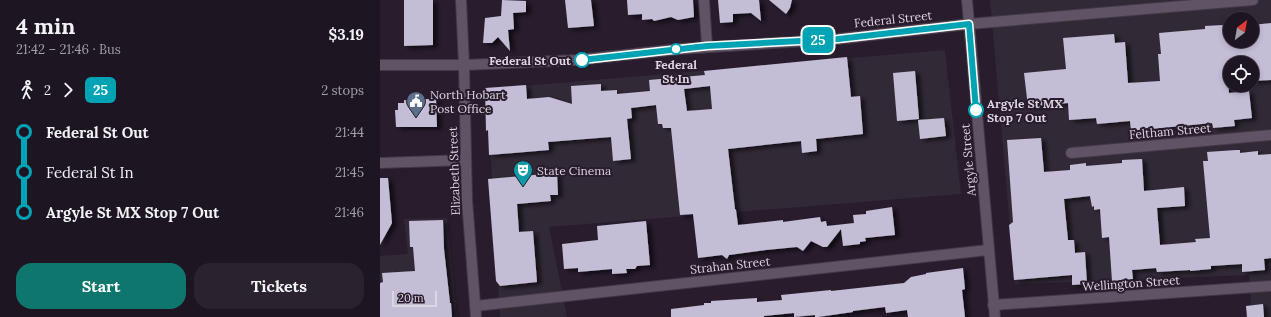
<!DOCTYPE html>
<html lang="en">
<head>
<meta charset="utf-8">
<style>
	:root { --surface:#1e1522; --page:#2b222f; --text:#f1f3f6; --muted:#a19fa5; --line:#3c3440; --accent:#0f766e }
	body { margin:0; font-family:Lora,serif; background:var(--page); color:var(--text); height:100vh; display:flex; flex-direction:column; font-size:15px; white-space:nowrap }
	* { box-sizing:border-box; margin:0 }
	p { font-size:13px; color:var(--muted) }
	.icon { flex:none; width:22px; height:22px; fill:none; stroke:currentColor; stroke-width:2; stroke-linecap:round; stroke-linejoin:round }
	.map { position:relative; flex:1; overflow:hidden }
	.panel { display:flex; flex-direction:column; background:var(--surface); width:380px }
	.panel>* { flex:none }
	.badge { padding:0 8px; border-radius:6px; font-size:14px; line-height:26px }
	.needle { width:26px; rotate:31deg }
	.controls { position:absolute; left:843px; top:12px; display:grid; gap:8px }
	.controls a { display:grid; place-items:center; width:36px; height:36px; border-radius:50%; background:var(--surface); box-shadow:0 2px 6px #0003,0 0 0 1px var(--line); font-size:20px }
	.scale { position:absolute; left:12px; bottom:10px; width:45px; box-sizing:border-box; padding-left:4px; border:2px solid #ddd5e0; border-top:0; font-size:11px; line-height:14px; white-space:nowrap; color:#ddd5e0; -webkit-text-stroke:3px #281c2d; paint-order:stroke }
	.map>.badge { position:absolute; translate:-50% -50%; box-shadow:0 0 0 2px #fff }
	.legs { display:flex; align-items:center; gap:6px; height:44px; padding:0 16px; font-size:13px }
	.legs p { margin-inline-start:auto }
	.summary { display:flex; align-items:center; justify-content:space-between; height:68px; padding:0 16px }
	h1 { font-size:22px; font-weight:700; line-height:30px }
	.cta { display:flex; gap:8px; margin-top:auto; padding:8px 16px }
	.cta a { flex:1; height:46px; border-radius:16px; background:var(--accent); color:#fff; font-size:16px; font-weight:700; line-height:46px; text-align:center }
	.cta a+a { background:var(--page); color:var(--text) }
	ul { padding:0 16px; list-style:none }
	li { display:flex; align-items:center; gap:14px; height:40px; font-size:15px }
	li i { display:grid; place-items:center; width:6px; height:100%; margin:0 5px; background:currentColor }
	li i::after { content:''; width:10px; height:10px; margin:-5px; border:3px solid; border-radius:50%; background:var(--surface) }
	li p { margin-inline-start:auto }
	li:first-child i { background:linear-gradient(#0000 50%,currentColor 0) }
	li:last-child i { background:linear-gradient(currentColor 50%,#0000 0) }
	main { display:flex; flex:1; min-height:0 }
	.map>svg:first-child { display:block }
	.commercial { fill:#322937; fill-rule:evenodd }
	.building { fill:#c3bdd6; fill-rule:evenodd; filter:url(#shadow) }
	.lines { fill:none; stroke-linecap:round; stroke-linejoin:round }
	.minor-casing { stroke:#423846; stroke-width:12 }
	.tertiary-casing { stroke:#423846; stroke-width:12 }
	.secondary-casing { stroke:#423846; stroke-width:12 }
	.minor { stroke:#605366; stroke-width:10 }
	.tertiary { stroke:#605366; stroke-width:10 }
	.secondary { stroke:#605366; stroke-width:10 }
	.line-1-casing { stroke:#fff; stroke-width:9 }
	.line-1 { stroke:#00a3b4; stroke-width:6 }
	.stop-1-dot { fill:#fff; stroke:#00a3b4; stroke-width:2 }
	.labels { text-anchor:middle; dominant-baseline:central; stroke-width:4; stroke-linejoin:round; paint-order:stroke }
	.street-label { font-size:12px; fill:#ddd5e0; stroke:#281c2d }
	.stop-label { font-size:12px; font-weight:bold; fill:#ddd5e0; stroke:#281c2d; text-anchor:end }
	.poi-label { font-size:12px; fill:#ddd5e0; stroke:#281c2d; text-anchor:start }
</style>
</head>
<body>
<main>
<section class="panel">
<div class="summary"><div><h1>4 min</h1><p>21:42 – 21:46 · Bus</p></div><b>$3.19</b></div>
<div class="legs"><svg class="icon" aria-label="walk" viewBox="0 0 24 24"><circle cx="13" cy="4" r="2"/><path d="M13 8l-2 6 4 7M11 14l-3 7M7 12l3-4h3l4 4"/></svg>2<svg class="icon" aria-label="forward" viewBox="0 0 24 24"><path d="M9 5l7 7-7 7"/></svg><b class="badge" style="background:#00a3b4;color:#fff">25</b><p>2 stops</p></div>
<ul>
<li><i style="color:#00a3b4"></i><b>Federal St Out</b><p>21:44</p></li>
<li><i style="color:#00a3b4"></i><span>Federal St In</span><p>21:45</p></li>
<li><i style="color:#00a3b4"></i><b>Argyle St MX Stop 7 Out</b><p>21:46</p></li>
</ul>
<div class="cta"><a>Start</a><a>Tickets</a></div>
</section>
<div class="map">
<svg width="891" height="317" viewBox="0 0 891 317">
	<defs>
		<filter id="shadow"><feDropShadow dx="4.5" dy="2.5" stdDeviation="2" flood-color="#0009"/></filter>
	</defs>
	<rect width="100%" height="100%" fill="#281c2d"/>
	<g class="commercial">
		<path d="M610,0H891V317H872L869,275L635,284ZM850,19H872V41H850ZM850,63H872V85H850Z"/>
		<polygon points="565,50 581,194 169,227 187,317 120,317 107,89"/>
		<polygon points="67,218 77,317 0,317 0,256 28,254 24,219"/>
	</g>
	<g class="building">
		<polygon points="24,0 53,0 53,45 24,46"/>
		<polygon points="122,0 146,1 146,12 133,13 134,29 128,30 130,51 118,37 112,43 103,43 105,18 121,16"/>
		<polygon points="185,0 211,0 214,26 188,28"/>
		<polygon points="247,0 313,0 314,17 298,20 291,17 274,21 272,19 262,20 262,14 248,15"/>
		<polygon points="338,0 379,0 381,21 371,13 353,14 353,22 340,23"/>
		<polygon points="389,0 412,0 410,8 406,14"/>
		<polygon points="891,23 891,80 872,81 872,63 850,63 850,66 847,66 849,93 869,91 872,118 854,120 855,126 833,128 832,123 751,131 750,121 717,124 716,118 689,120 688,103 648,107 644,73 686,69 683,38 734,34 735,43 745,42 748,83 780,81 778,54 781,54 779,33 825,29 825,26 843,25 844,28 850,27 850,41 872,41 872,25"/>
		<path d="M467,57L471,97L480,96L483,134L436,139L437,151L422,153L421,141L348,149L355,209L356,210L358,225L403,220V222L440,217L441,222L446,221L447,226L474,223L473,215L486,214V211L512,207L515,235L485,238L486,241L480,242V244L463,246L461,229L447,247H443L431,241L423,251L417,247L386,250L349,255L347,259L342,255L318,258L313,214L300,215L291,128H283L282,124H278L276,105L251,108L252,118L247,119L251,159L233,161L231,137L168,142L169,150L109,155L108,130L106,131L105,88L146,85L147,99L169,97L192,104L191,86L221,84V91L237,90V94L270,91L269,80L325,75L324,71ZM330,86L332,109L307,111L304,89Z"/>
		<polygon points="535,71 539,119 517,121 513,73"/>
		<polygon points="31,99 56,99 57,127 16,127 15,110 18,110 18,103 24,103 24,100 31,101"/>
		<polygon points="564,118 566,136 540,139 538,120"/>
		<polygon points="661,138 664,172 690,170 690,165 706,163 706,166 742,163 742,160 762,159 764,191 804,187 805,206 777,208 780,245 816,242 815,239 830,238 823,161 828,161 827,152 856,150 860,150 860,153 878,151 878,155 891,154 891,258 884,259 885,270 862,272 862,264 831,266 831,269 810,271 810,270 777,272 776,268 752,270 753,279 732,281 729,237 722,238 720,209 714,210 714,206 712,207 710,196 684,199 688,240 694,240 695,253 705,252 707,284 692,285 692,275 634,280 629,225 633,222 627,140"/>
		<polygon points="177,173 178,195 170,195 171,201 137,204 139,232 153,231 157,282 120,286 116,281 108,179"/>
		<polygon points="0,178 8,178 12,223 0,245"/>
		<polygon points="63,220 64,249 70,303 71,303 72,317 0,317 0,283 3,282 2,273 35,271 33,247 30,247 29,221"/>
		<polygon points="266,221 270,265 257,266 255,269 246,269 247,273 232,274 232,269 198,272 198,268 184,269 182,244 218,240 217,226"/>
		<polygon points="583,268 585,289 582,290 585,317 528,317 527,310 506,313 505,307 473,311 473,312 438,317 435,317 435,315 414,317 414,313 384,316 384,317 291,317 291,309 324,305 324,303 331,303 331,301 377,298 377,302 402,300 401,295 451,290 451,291 524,283 531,277 546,274 546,273"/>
		<polygon points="883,304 884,317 867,317 866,306"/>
	</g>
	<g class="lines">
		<defs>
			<g id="minor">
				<polyline points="324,0 327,46"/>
				<polyline points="691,153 891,135"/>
				<polyline points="0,163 86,160"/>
				<polyline points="613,305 891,286"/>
				<polyline points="95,306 608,250"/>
			</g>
			<polyline id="tertiary" points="0,65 84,65 197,60 300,49 458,39 589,24 873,0"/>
			<g id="secondary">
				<polyline points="81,0 84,65 87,200 96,317"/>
				<polyline points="587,0 615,317"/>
			</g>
		</defs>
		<use href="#minor" class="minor-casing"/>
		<use href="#tertiary" class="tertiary-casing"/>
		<use href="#secondary" class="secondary-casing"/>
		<use href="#minor" class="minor"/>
		<use href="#tertiary" class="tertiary"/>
		<use href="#secondary" class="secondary"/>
	</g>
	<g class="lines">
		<defs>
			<polyline id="line-1" points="202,60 327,46 458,39 589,24 596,110"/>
		</defs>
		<use href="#line-1" class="line-1-casing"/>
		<use href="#line-1" class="line-1"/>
	</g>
	<defs>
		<symbol id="civic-pin" viewBox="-11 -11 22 30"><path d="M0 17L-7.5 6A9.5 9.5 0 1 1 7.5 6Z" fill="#5c6f8a" stroke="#281c2d"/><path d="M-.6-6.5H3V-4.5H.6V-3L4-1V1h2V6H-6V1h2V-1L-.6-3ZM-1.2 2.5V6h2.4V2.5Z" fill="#fff"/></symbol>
		<symbol id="theatre-pin" viewBox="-11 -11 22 30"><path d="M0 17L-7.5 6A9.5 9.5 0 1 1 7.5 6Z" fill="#0f9aa8" stroke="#281c2d"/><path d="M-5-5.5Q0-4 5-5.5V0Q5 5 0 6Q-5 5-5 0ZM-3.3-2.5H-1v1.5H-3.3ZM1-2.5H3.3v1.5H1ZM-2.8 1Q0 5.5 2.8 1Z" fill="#fff"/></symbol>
	</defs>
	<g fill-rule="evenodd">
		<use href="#civic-pin" x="25" y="90" width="22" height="30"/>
		<use href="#theatre-pin" x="132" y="159" width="22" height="30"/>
	</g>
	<g class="stop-1-dot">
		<circle cx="296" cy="49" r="5"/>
		<circle cx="202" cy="60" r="7"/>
		<circle cx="596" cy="110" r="7"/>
	</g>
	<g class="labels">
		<g class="street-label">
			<text transform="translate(513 19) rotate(-6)">Federal Street</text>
			<text transform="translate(790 131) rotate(-5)">Feltham Street</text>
			<text transform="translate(588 160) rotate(-95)">Argyle Street</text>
			<text transform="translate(74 171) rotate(-92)">Elizabeth Street</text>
			<text transform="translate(350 265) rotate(-6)">Strahan Street</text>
			<text transform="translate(751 283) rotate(-4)">Wellington Street</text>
		</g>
		<g class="stop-label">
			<text x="191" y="60">Federal St Out</text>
			<text x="296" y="64" text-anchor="middle">Federal<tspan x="296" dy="14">St In</tspan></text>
			<text x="607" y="103" text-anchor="start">Argyle St MX<tspan x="607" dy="14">Stop 7 Out</tspan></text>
		</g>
		<g class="poi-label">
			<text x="50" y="94">North Hobart<tspan x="50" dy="14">Post Office</tspan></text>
			<text x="157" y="170">State Cinema</text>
		</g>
	</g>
</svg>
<div class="controls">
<a><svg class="needle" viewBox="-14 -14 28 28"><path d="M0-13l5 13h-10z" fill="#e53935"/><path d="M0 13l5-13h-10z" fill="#a19fa5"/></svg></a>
<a><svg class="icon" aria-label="locate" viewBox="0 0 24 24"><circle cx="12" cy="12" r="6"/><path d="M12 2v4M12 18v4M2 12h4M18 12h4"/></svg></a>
</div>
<div class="scale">20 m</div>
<b class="badge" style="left:438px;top:40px;background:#00a3b4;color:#fff">25</b>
</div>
</main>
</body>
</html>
